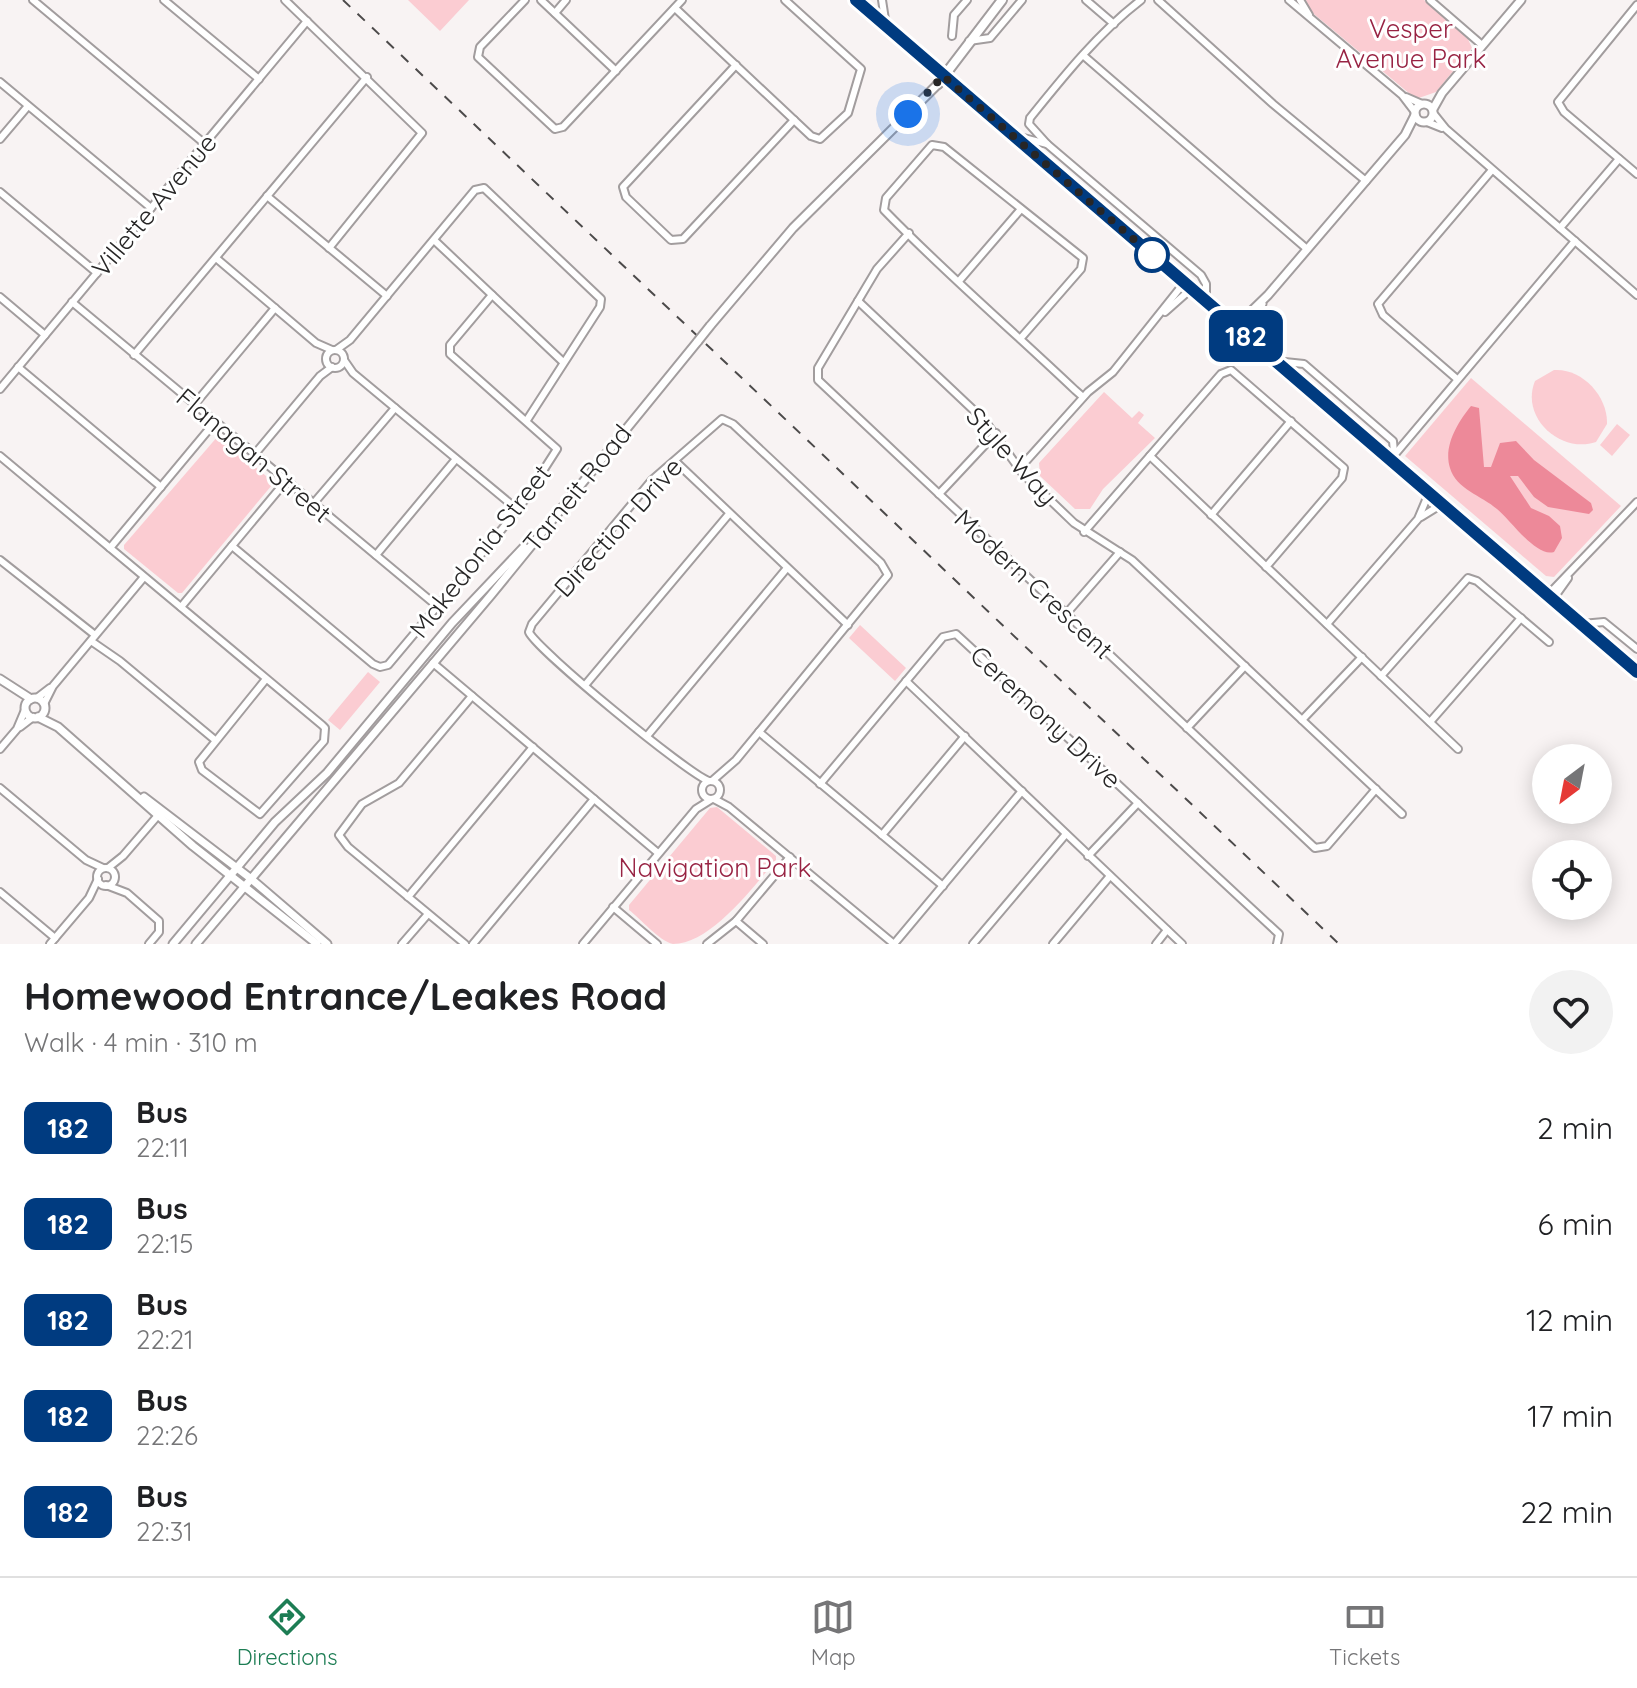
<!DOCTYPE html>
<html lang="en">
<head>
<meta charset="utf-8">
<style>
	:root { --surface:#fff; --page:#f2f2f2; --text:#202124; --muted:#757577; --line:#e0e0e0; --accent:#1d7d54 }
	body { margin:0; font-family:Quicksand,sans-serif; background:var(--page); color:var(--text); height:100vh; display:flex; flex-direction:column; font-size:30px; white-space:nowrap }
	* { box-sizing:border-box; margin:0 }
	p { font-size:26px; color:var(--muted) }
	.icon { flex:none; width:44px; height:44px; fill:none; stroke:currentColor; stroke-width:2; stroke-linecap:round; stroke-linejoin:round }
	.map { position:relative; height:944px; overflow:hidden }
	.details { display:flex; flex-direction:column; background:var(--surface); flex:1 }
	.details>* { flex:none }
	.badge { padding:0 16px; border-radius:12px; font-size:28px; line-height:52px }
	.needle { width:52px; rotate:212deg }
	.controls { position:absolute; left:1532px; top:744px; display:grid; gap:16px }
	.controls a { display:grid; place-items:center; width:80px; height:80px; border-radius:50%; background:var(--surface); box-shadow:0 4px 20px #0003; font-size:40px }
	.you { position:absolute; width:40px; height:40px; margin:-20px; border:6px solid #fff; border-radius:50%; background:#1a73e8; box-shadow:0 0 0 12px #1a73e833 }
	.map>.badge { position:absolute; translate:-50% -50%; box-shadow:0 0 0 4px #fff }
	.round { display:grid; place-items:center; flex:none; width:84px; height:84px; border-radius:42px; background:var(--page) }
	.headline { display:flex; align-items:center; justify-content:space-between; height:136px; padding:0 24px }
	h1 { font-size:38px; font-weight:700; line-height:60px }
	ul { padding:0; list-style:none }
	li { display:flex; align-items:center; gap:24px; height:96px; padding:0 24px }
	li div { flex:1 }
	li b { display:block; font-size:30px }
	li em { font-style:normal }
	li .badge { min-width:88px; font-weight:700; text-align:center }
	.dock { display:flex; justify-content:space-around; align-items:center; height:112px; border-top:2px solid var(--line); background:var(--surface); font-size:22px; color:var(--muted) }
	.dock a { display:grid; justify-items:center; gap:4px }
	.dock .on { color:var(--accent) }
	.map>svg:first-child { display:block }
	.green { fill:#fbccd2 }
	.water { fill:#ed8999 }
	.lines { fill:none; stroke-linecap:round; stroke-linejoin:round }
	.minor-casing { stroke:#a29d9e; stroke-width:10 }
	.tertiary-casing { stroke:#a29d9e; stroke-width:11 }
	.secondary-casing { stroke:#a29d9e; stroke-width:12 }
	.minor { stroke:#fff; stroke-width:6 }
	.tertiary { stroke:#fff; stroke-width:7 }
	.secondary { stroke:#fff; stroke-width:8 }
	.rail { stroke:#4c4a4a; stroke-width:2; stroke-dasharray:10 10; stroke-linecap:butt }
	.tertiary-bridge-casing { stroke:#a29d9e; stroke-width:11; stroke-linecap:butt }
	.tertiary-bridge { stroke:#fff; stroke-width:7 }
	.line-casing { stroke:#fff; stroke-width:18 }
	.line { stroke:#003b80; stroke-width:12 }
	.walk { stroke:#272626; stroke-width:8; stroke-dasharray:0 14.4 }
	.stop-dot { fill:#fff; stroke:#003b80; stroke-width:4 }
	.labels { text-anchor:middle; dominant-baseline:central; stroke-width:6; stroke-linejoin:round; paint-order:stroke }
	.park-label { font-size:26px; fill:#982343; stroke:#fff }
	.street-label { font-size:26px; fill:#272626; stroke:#fff }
</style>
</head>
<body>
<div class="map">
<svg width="1637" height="944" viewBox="0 0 1637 944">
	<rect width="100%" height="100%" fill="#f8f3f3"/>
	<g class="green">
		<polygon points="408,0 469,0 440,31"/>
		<polygon points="1306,0 1424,0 1467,37 1472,48 1436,92 1416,99 1309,10"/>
		<path d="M1554,370C1582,368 1608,396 1607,424L1596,442C1560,454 1520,417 1535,381Z"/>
		<polygon points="1471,378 1621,506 1554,577 1546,576 1405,456"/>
		<polygon points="1104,392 1132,418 1139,411 1144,415 1138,423 1155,438 1103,489 1090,509 1075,509 1040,476 1039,463"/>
		<polygon points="1617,424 1630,435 1612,456 1600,445"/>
		<polygon points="218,436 272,481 272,485 182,593 178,593 124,549 124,545"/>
		<polygon points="860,625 906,668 895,681 849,638"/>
		<polygon points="368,672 380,682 340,730 328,720"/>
		<path d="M717,807L776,856V860C754,886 711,944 673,944C659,941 641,919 629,910V905L710,808Z"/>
	</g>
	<path class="water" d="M1471,406L1479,408L1484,467H1491L1500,443L1516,441L1534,460L1591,503L1593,510L1589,514L1548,507L1534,497L1518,476H1510L1531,508L1549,516L1560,526L1562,538L1554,552C1536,558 1510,519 1497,509C1482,496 1456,489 1450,468C1443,446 1458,422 1471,406Z"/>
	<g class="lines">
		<defs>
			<g id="minor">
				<polyline points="33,0 205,144"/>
				<polyline points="164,0 259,79"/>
				<polyline points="285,0 422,133 329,248"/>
				<polyline points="525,0 480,47 478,57 555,129 563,127 682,0"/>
				<polyline points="541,0 616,71"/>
				<polyline points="882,0 886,26"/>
				<polyline points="1086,0 1114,24"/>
				<path d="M1141,0C1099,32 1063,77 1030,118L1029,124L1047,144L1201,275L1206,284V301"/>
				<polyline points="1158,0 1273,104 1366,181"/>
				<polyline points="1289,0 1402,95 1415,112"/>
				<polyline points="1300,0 1309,15"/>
				<polyline points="1430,0 1482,45"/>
				<polyline points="1637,5 1558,102 1564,112 1637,174"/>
				<polyline points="675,8 811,136 820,139 848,113 861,69 785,0"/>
				<polyline points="555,13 566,0"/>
				<polyline points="952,36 954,15 967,0"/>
				<polyline points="969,41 990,38 1022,0"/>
				<polyline points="1084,56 1307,249"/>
				<polyline points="736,65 623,187 626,197 671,240 683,239 794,120"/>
				<polyline points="0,82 151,208"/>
				<polyline points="1406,97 1422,104"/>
				<polyline points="1434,114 1446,129 1637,295"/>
				<polyline points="1427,122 1442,128"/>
				<polyline points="1016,136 1047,144"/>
				<polyline points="0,139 28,106"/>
				<polyline points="0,192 97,273"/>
				<polyline points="267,196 387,296"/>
				<polyline points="1560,228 1619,159"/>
				<polyline points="909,233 877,269 818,368 818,380 1315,848 1327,846 1376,789"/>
				<polyline points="434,240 562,361"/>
				<polyline points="216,258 316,343 332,350"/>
				<polyline points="959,281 1021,209"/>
				<polyline points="0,297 45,335"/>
				<polyline points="858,301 985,421 1023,474 1074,523 1132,560 1402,814"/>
				<polyline points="72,302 437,606"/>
				<polyline points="1165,312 1191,289"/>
				<path d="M1020,339L1081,269L1083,258L944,147L932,145L886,198L884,210C945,273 1012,330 1075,390L1083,397"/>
				<polyline points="336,350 350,340 475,190 484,188 601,299 600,307 527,420"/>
				<circle cx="335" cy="359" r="9"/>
				<polyline points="134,355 367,77"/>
				<polyline points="344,360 353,373 518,510"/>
				<polyline points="1275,361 1304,364 1393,441 1395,464"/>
				<polyline points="18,367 161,487"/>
				<polyline points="1457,379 1383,315 1378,304 1492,170"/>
				<polyline points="0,389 307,21"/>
				<polyline points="194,405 275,308"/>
				<polyline points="1396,453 1575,241"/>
				<polyline points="254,455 320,376 332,367"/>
				<polyline points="0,456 322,725 325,728 324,741 260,814 202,770 199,762 266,679"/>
				<polyline points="1150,456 1458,749"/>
				<polyline points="675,461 848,625"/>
				<polyline points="1019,469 1088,392 1113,372 1184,283"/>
				<polyline points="939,494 996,433"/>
				<polyline points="313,504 395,408"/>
				<polyline points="1211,515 1291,421"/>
				<polyline points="1421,517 1442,504"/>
				<polyline points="1084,532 1221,374 1231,370 1344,468 1342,478 1266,567"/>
				<polyline points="232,546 373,664 380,667 388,665 518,510 557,449 450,354 450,345 492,295"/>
				<polyline points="110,548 215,422"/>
				<polyline points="376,555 456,459"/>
				<polyline points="0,560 95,635"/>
				<polyline points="1548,595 1637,502"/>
				<polyline points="1553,599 1568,578"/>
				<polyline points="181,607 286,481"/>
				<polyline points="1066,614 1120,552"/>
				<polyline points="1327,624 1418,519 1429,493"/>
				<polyline points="1582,624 1604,622 1637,649"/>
				<polyline points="91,641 120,661 215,740"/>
				<polyline points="433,663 658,853"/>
				<polyline points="1381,676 1468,578 1477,581 1549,642"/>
				<polyline points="906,681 1182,944"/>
				<polyline points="586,684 729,514"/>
				<polyline points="37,698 50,688"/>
				<polyline points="44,704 53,686 144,577"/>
				<polyline points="1302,720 1362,657"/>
				<polyline points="1430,722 1521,618"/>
				<polyline points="20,727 33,717"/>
				<polyline points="1187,728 1245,666"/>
				<polyline points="759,732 943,886"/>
				<polyline points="647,736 787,568"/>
				<polyline points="0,749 17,729 25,710"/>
				<circle cx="711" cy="790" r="9"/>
				<path d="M709,781C689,775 536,649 529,632L532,624L652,480L722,419L733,424L881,563L888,575L736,760L712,781"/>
				<polyline points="820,784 943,637 956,634 1279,934 1277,944"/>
				<polyline points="0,788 86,860 103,868"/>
				<polyline points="714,799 729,807 894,944"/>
				<polyline points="882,835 965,736"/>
				<polyline points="1088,856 1138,803"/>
				<polyline points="108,868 123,856 160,813"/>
				<circle cx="106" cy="877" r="9"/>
				<polyline points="106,885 127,893 159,921 159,932 149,944"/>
				<polyline points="0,892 55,938"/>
				<polyline points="408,897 533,747"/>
				<polyline points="613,907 657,944"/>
				<polyline points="736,921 763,944"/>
				<polyline points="50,944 89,898 98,879"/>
				<polyline points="402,944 428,914"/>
				<polyline points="465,944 348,847 339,835 362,804 399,783 472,696"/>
				<polyline points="473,944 594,799"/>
				<polyline points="583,944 696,809 712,799"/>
				<polyline points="707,944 736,921 790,857"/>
				<polyline points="894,944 1022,791"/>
				<polyline points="973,944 1066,834"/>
				<polyline points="1053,944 1110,876"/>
				<polyline points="1156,944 1167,930"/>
			</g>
			<g id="tertiary">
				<circle cx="1424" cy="113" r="9"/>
				<polyline points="1433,109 1442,93 1521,0"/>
				<polyline points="710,326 793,228 938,84"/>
				<polyline points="1235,327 1268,295 1405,135 1415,115"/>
				<polyline points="1242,332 1262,304"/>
				<polyline points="0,679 31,699"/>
				<circle cx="35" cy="708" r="10"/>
				<polyline points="38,717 58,727 193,846 317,944"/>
				<polyline points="144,797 250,878 327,944"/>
				<polyline points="173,944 275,822 327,773 452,623 524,547"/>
				<polyline points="196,944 491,595 698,341"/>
			</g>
			<g id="secondary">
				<polyline points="856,0 1637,672"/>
				<polyline points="938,84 1002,0"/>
			</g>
		</defs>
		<use href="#minor" class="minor-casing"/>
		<use href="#tertiary" class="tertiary-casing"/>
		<use href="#secondary" class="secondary-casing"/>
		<use href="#minor" class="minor"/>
		<use href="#tertiary" class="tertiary"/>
		<use href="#secondary" class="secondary"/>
		<polyline class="rail" points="343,0 1339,944"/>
		<defs>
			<polyline id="tertiary-bridge" points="698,341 710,326"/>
		</defs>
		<use href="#tertiary-bridge" class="tertiary-bridge-casing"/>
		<use href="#tertiary-bridge" class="tertiary-bridge"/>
	</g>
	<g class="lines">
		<defs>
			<polyline id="line" points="856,0 1637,672"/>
		</defs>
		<use href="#line" class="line-casing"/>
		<use href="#line" class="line"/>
		<polyline class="walk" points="908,114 943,76 1152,255"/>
	</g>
	<circle class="stop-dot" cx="1152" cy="255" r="16"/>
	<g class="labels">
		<g class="park-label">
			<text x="1411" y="28">Vesper<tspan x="1411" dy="30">Avenue Park</tspan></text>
			<text x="715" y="867">Navigation Park</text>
		</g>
		<g class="street-label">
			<text transform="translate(154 205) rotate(-50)">Villette Avenue</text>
			<text transform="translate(254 455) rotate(40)">Flanagan Street</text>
			<text transform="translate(1012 456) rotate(48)">Style Way</text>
			<text transform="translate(577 488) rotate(-51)">Tarneit Road</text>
			<text transform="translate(618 527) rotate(-48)">Direction Drive</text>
			<text transform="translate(480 551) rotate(-52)">Makedonia Street</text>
			<text transform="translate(1034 584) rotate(43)">Modern Crescent</text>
			<text transform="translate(1046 717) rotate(43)">Ceremony Drive</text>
		</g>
	</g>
</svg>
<div class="controls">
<a><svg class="needle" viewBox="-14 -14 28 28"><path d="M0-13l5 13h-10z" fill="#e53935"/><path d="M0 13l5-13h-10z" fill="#757577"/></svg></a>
<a><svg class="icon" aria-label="locate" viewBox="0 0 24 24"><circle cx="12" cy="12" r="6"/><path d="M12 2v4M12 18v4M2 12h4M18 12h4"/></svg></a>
</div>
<div class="you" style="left:908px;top:114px"></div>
<b class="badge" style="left:1246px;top:336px;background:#003b80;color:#fff">182</b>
</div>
<section class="details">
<div class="headline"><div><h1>Homewood Entrance/Leakes Road</h1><p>Walk · 4 min · 310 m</p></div><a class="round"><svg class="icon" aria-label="heart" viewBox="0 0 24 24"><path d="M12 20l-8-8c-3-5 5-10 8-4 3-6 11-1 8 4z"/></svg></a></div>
<ul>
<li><span class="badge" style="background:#003b80;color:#fff">182</span><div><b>Bus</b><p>22:11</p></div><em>2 min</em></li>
<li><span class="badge" style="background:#003b80;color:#fff">182</span><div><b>Bus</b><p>22:15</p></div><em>6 min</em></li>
<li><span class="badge" style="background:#003b80;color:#fff">182</span><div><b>Bus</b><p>22:21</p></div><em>12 min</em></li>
<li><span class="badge" style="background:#003b80;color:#fff">182</span><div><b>Bus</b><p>22:26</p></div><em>17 min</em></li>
<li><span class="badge" style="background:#003b80;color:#fff">182</span><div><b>Bus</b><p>22:31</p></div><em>22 min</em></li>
</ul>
</section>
<nav class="dock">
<a class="on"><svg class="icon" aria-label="directions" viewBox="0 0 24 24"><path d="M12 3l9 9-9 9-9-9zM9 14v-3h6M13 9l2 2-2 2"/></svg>Directions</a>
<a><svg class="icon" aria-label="map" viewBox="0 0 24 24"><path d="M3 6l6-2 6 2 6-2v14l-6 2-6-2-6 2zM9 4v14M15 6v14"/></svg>Map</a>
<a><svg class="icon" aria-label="tickets" viewBox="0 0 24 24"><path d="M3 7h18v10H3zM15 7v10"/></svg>Tickets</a>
</nav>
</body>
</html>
